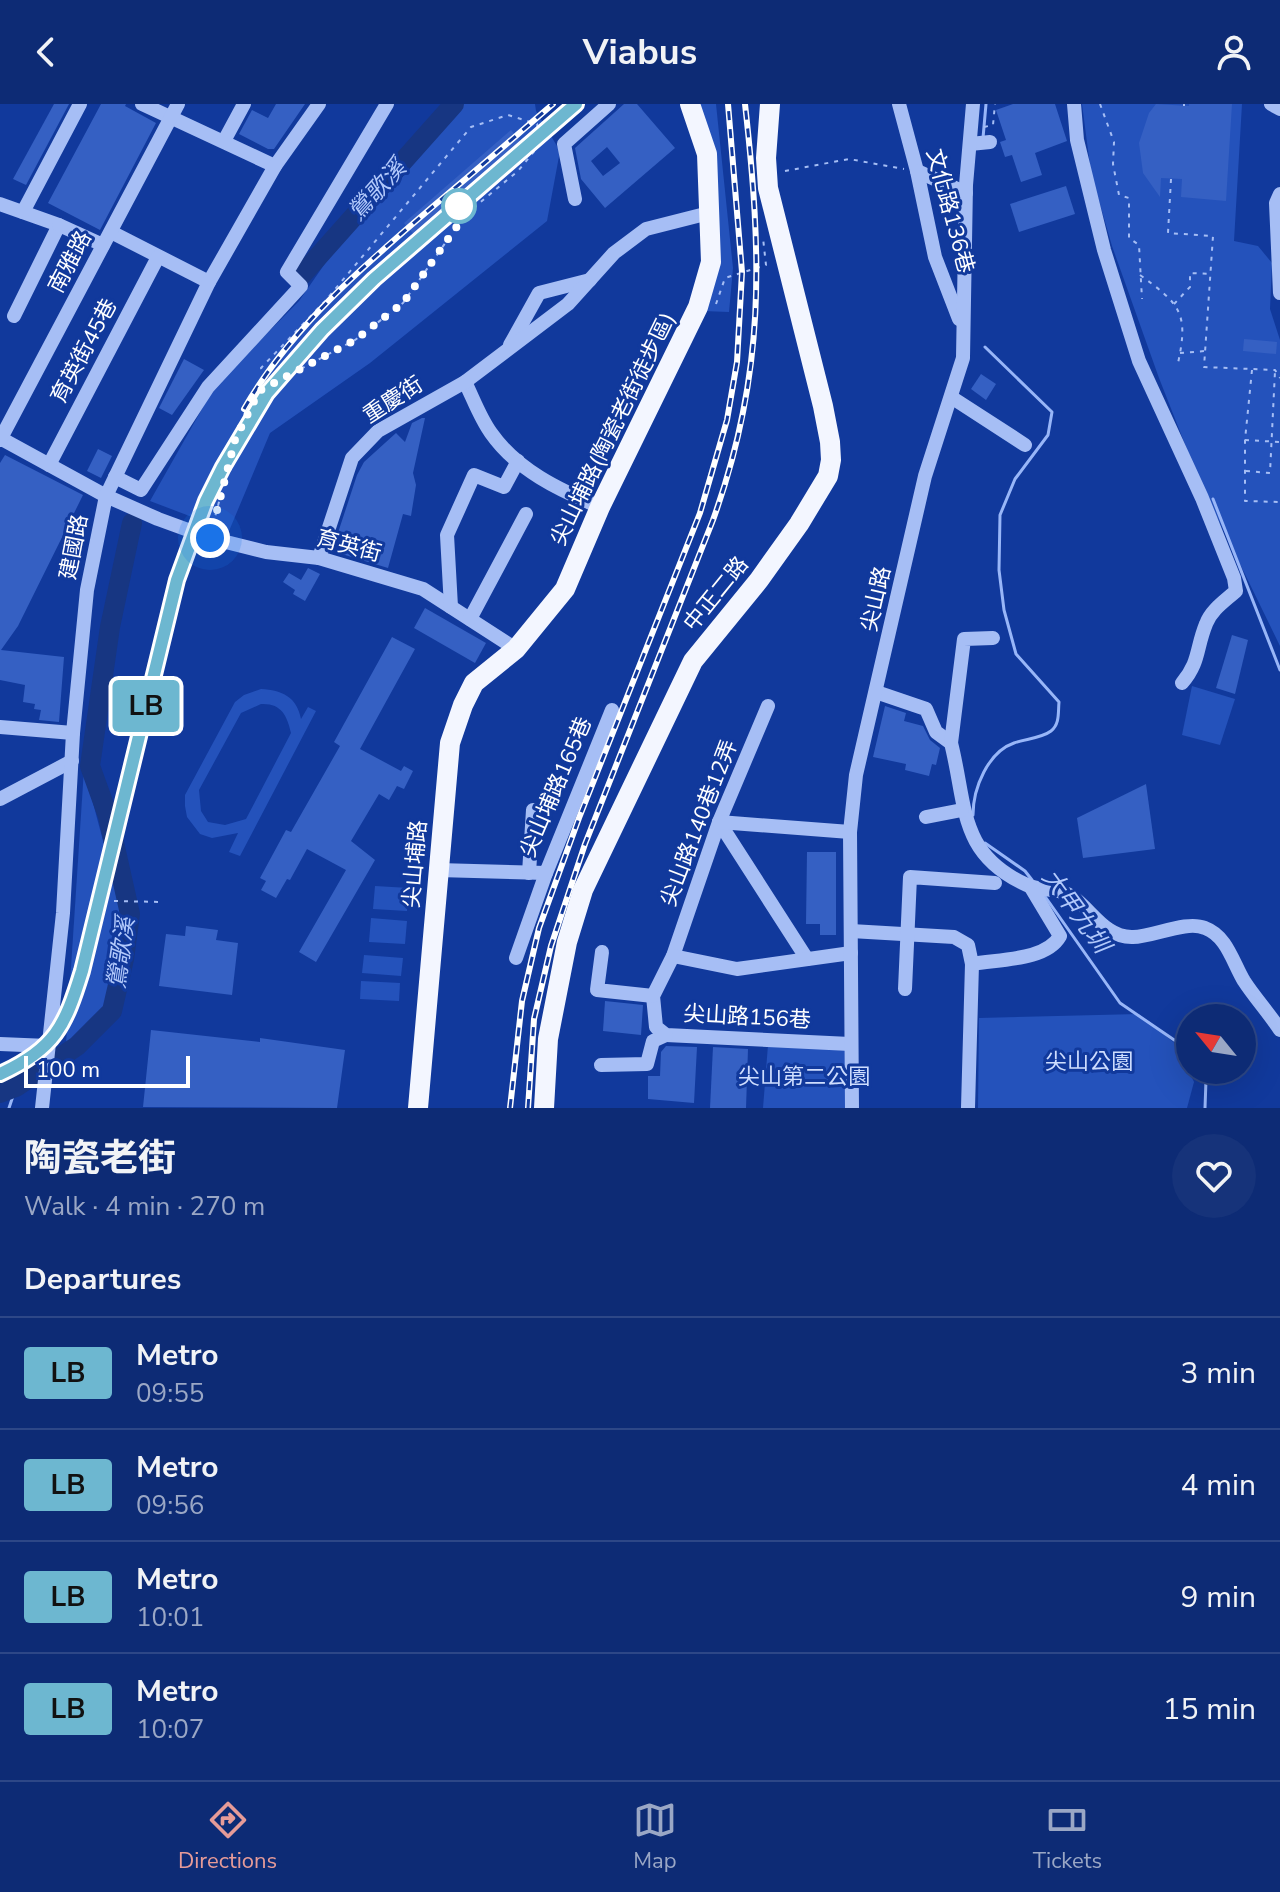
<!DOCTYPE html>
<html lang="en">
<head>
<meta charset="utf-8">
<style>
	:root { --surface:#0d2b75; --page:#16337a; --text:#f1f3f6; --muted:#9aa7c5; --line:#2d4787; --accent:#e69b98 }
	body { margin:0; font-family:"Nunito Sans","Noto Sans TC",sans-serif; background:var(--page); color:var(--text); height:100vh; display:flex; flex-direction:column; font-size:30px; white-space:nowrap }
	* { box-sizing:border-box; margin:0 }
	p { font-size:26px; color:var(--muted) }
	.icon { flex:none; width:44px; height:44px; fill:none; stroke:currentColor; stroke-width:2; stroke-linecap:round; stroke-linejoin:round }
	.map { position:relative; height:1004px; overflow:hidden }
	.panel { display:flex; flex-direction:column; background:var(--surface); flex:1 }
	.panel>* { flex:none }
	.badge { padding:0 16px; border-radius:6px; font-size:28px; line-height:52px }
	.needle { width:52px; rotate:300deg }
	.tools { position:absolute; left:1176px; top:900px; display:grid; gap:16px }
	.tools a { display:grid; place-items:center; width:80px; height:80px; border-radius:50%; background:var(--surface); box-shadow:0 8px 32px #0002,0 0 0 2px var(--line); font-size:40px }
	.scale { position:absolute; left:24px; bottom:20px; width:166px; box-sizing:border-box; padding-left:8px; border:4px solid #fff; border-top:0; font-size:22px; line-height:28px; white-space:nowrap; color:#fff; -webkit-text-stroke:6px #11399c; paint-order:stroke }
	.you { position:absolute; width:40px; height:40px; margin:-20px; border:6px solid #fff; border-radius:50%; background:#1a73e8; box-shadow:0 0 0 12px #1a73e833 }
	.map>.badge { position:absolute; translate:-50% -50%; box-shadow:0 0 0 4px #fff }
	h2 { padding:0 24px; font-size:30px; line-height:72px }
	.round { display:grid; place-items:center; flex:none; width:84px; height:84px; border-radius:42px; background:var(--page) }
	.head { display:flex; align-items:center; justify-content:space-between; height:136px; padding:0 24px }
	h1 { font-size:38px; font-weight:700; line-height:60px }
	ul { padding:0; list-style:none }
	li { display:flex; align-items:center; gap:24px; height:112px; padding:0 24px; border-top:2px solid var(--line) }
	li div { flex:1 }
	li b { display:block; font-size:30px }
	li em { font-style:normal }
	li .badge { min-width:88px; font-weight:700; text-align:center }
	header { display:flex; justify-content:space-between; align-items:center; height:104px; padding:0 24px; background:var(--surface); font-size:36px; font-weight:700 }
	.dock { display:flex; justify-content:space-around; align-items:center; height:112px; border-top:2px solid var(--line); background:var(--surface); font-size:22px; color:var(--muted) }
	.dock a { display:grid; justify-items:center; gap:4px }
	.dock .current { color:var(--accent) }
	.map>svg:first-child { display:block }
	.green { fill:#2452bb; fill-rule:evenodd }
	.lines { fill:none; stroke-linecap:round; stroke-linejoin:round }
	.stream { stroke:#98b6f8; stroke-width:3 }
	.river { stroke:#173682; stroke-width:20 }
	.building { fill:#3560c3; fill-rule:evenodd }
	.path { stroke:#a6bef5; stroke-width:2; stroke-dasharray:4 6; stroke-linecap:butt }
	.minor { stroke:#a6bef5; stroke-width:14 }
	.major { stroke:#f3f6ff; stroke-width:20 }
	.rail-casing { stroke:#fff; stroke-width:6 }
	.rail { stroke:#11399c; stroke-width:3; stroke-dasharray:9; stroke-linecap:butt }
	.line-casing { stroke:#fff; stroke-width:18 }
	.line { stroke:#6db7d0; stroke-width:12 }
	.walk { stroke:#fff; stroke-width:8; stroke-dasharray:0 14.4 }
	.stop-dot { fill:#fff; stroke:#6db7d0; stroke-width:4 }
	.labels { text-anchor:middle; dominant-baseline:central; stroke-width:6; stroke-linejoin:round; paint-order:stroke }
	.street-label { font-size:22px; fill:#fff; stroke:#11399c }
	.park-label { font-size:22px; fill:#ceddfe; stroke:#11399c }
	.water-label { font-size:24px; font-style:italic; fill:#b2c9fb; stroke:#11399c }
</style>
</head>
<body>
<header><svg class="icon" aria-label="back" viewBox="0 0 24 24"><path d="M15 5l-7 7 7 7"/></svg>Viabus<svg class="icon" aria-label="person" viewBox="0 0 24 24"><circle cx="12" cy="8" r="4"/><path d="M4 21q1-7 8-7t8 7"/></svg></header>
<div class="map">
<svg width="1280" height="1004" viewBox="0 0 1280 1004">
	<rect width="100%" height="100%" fill="#11399c"/>
	<g class="green">
		<polygon points="463,0 535,0 536,7 560,47 547,117 370,259 270,329 229,427 150,397 215,282 299,197 333,148"/>
		<polygon points="695,0 716,0 733,164 729,208 703,207 715,167"/>
		<polygon points="1082,0 1242,0 1234,137 1258,142 1272,159 1270,205 1280,236 1280,542 1199,376 1159,274 1112,142 1091,69"/>
		<polygon points="1192,582 1235,595 1220,641 1182,631"/>
		<path d="M261,585C282,586 297,593 301,615L308,603L316,607L240,752L229,748L238,729L212,734L200,730L187,713L185,702V691L235,598L244,591ZM261,600C281,599 287,611 291,629L246,715L225,721L208,718L201,707L199,686L241,609Z"/>
		<polygon points="84,665 124,816 105,902 66,940"/>
		<polygon points="375,782 409,784 407,807 373,805"/>
		<polygon points="371,814 407,817 405,840 369,838"/>
		<polygon points="364,851 403,854 401,872 362,869"/>
		<polygon points="361,877 400,879 399,897 360,895"/>
		<polygon points="1139,910 1177,941 1194,978 1187,1004 978,1004 979,914"/>
		<polygon points="768,941 846,943 846,1004 763,1004"/>
	</g>
	<g class="lines">
		<g class="stream">
			<polyline points="983,34 986,0"/>
			<polyline points="1213,395 1280,566"/>
			<path d="M973,711C973,684 988,648 1014,639C1025,635 1042,634 1051,627C1060,620 1058,608 1059,598L1016,550L1004,506L999,466L1000,411L1015,375L1048,331L1052,308L985,243"/>
			<polyline points="985,739 1025,767 1032,776"/>
			<polyline points="1044,791 1120,899 1183,942 1190,952"/>
			<polyline points="1200,966 1206,976 1205,1004"/>
			<polyline points="9,1004 16,983"/>
		</g>
		<g class="river">
			<polyline points="300,173 454,0"/>
			<polyline points="0,989 16,983 77,942 112,907 124,855 130,810 108,712 90,662 110,523 132,419"/>
		</g>
	</g>
	<g class="building">
		<polygon points="54,0 69,0 26,81 13,75"/>
		<polygon points="101,0 126,0 125,2 156,19 100,126 48,99"/>
		<polygon points="276,0 305,0 274,45 268,45 239,30 252,6 268,14"/>
		<path d="M624,0H637L675,44L605,104L581,75L575,44ZM607,43L620,59L603,72L591,57Z"/>
		<polygon points="1013,0 1055,0 1067,37 1035,49 1042,71 1021,78 1012,51 1005,53 1000,38 1006,36 996,6"/>
		<polygon points="1156,0 1189,2 1189,0 1232,0 1226,97 1181,93 1182,75 1161,74 1160,93 1143,69 1139,39 1149,9"/>
		<polygon points="511,26 531,49 424,142 404,119"/>
		<polygon points="1066,82 1075,110 1019,128 1010,100"/>
		<polygon points="1244,235 1277,238 1276,250 1243,247"/>
		<polygon points="184,255 204,266 172,311 159,304"/>
		<polygon points="981,270 996,280 986,296 971,285"/>
		<polygon points="422,314 425,314 413,369 416,381 411,412 403,410 388,464 332,447 357,371 364,358 396,329 405,338 412,319"/>
		<polygon points="98,345 112,352 101,374 87,367"/>
		<polygon points="5,351 83,391 18,522 1,546 64,553 59,618 39,616 41,606 34,605 35,600 23,598 25,581 0,576 0,359"/>
		<polygon points="308,464 320,470 305,497 293,490 295,486 283,478 289,469 301,476"/>
		<polygon points="425,504 486,539 475,559 414,524"/>
		<polygon points="1232,531 1248,536 1235,590 1216,584"/>
		<polygon points="392,533 415,545 360,645 401,667 404,662 413,667 404,685 397,682 389,696 379,690 351,737 375,756 316,858 299,848 346,766 307,745 290,776 287,775 276,794 261,786 266,777 260,774 286,726 291,728 340,642 334,638"/>
		<polygon points="885,602 906,609 904,617 923,622 930,636 940,644 936,661 932,660 929,672 905,666 906,660 873,653"/>
		<polygon points="1146,680 1155,745 1083,754 1077,714"/>
		<polygon points="807,748 836,748 836,831 820,831 820,820 806,820"/>
		<polygon points="186,822 218,826 216,836 238,839 232,891 159,882 166,830 185,832"/>
		<polygon points="605,897 643,901 641,931 603,927"/>
		<polygon points="151,926 260,938 260,934 345,946 337,1004 143,1003"/>
		<polygon points="666,942 697,943 694,999 648,995 648,972 660,972 661,948"/>
		<polygon points="713,943 748,945 746,1004 710,1004"/>
	</g>
	<g class="lines">
		<g class="path">
			<polyline points="1100,0 1114,38 1113,60 1119,91 1129,94 1129,134 1139,141 1142,195"/>
			<polyline points="1184,2 1184,0"/>
			<polyline points="984,23 993,21 995,0"/>
			<polyline points="785,67 849,55 904,65"/>
			<polyline points="1171,75 1168,129 1213,132 1204,263 1275,266 1280,274"/>
			<path d="M1140,171C1180,200 1189,209 1178,259"/>
			<polyline points="716,200 725,174 766,161 763,134"/>
			<polyline points="1174,200 1190,183 1190,169 1211,170"/>
			<polyline points="1180,249 1205,247"/>
			<polyline points="1252,266 1245,336 1245,397 1280,398"/>
			<polyline points="1245,336 1280,338"/>
			<polyline points="1246,367 1270,369 1275,267"/>
			<polyline points="213,421 235,336 259,287 355,236 403,199 465,111 518,67 541,39 537,20 508,11 471,23 326,196 261,264 270,281"/>
			<polyline points="114,797 164,798"/>
		</g>
		<g class="minor">
			<polyline points="142,0 275,62"/>
			<polyline points="899,0 917,67 935,153 959,215"/>
			<path d="M1074,0L1077,36L1104,146L1139,257L1202,394L1234,474L1236,487C1225,497 1211,506 1206,520C1196,544 1200,558 1182,579"/>
			<polyline points="1271,0 1280,5"/>
			<polyline points="224,37 244,0"/>
			<polyline points="970,40 990,38"/>
			<polyline points="917,67 966,89"/>
			<polyline points="1280,90 1276,99 1280,189"/>
			<polyline points="575,95 564,40 609,0"/>
			<polyline points="0,100 59,121 14,212"/>
			<polyline points="23,108 80,0"/>
			<polyline points="59,121 103,141"/>
			<polyline points="111,128 209,178"/>
			<polyline points="510,241 539,189 590,176"/>
			<path d="M465,278C473,294 480,314 491,329C517,366 559,386 600,403"/>
			<polyline points="951,293 1025,341"/>
			<polyline points="0,334 106,392 158,415 210,434 266,448 319,454 423,485 516,545"/>
			<polyline points="0,336 178,0"/>
			<polyline points="49,361 158,153"/>
			<polyline points="115,373 141,386 208,283 301,182 287,168 387,0"/>
			<polyline points="319,454 352,354 378,327 465,278 568,200 614,149 646,125 709,109"/>
			<polyline points="451,503 447,431 474,371 504,383 518,357"/>
			<polyline points="470,515 526,410"/>
			<path d="M876,588L926,605L936,628L951,639C967,702 958,750 1027,781C1043,788 1056,782 1074,794C1092,807 1106,834 1133,833C1153,833 1186,816 1205,824C1227,832 1233,859 1244,877C1255,894 1269,909 1280,926"/>
			<polyline points="768,602 719,718 673,852 653,892 656,923 666,931 850,940"/>
			<polyline points="0,623 73,629"/>
			<polyline points="951,639 964,535 993,534"/>
			<polyline points="0,695 72,657"/>
			<polyline points="926,713 962,706"/>
			<polyline points="719,718 807,855"/>
			<polyline points="719,718 850,728"/>
			<polyline points="438,766 546,769 612,606"/>
			<polyline points="529,769 533,706"/>
			<polyline points="851,827 954,833 968,841 972,860 968,1004"/>
			<polyline points="602,848 597,886 653,892"/>
			<polyline points="673,852 737,865 851,849"/>
			<polyline points="516,854 546,769"/>
			<path d="M972,860C998,855 1046,857 1060,832L1030,782"/>
			<polyline points="905,885 910,773 995,779"/>
			<polyline points="0,940 48,942"/>
			<polyline points="601,961 647,960 653,937 666,931"/>
			<polyline points="42,1004 63,809 73,629 87,486 106,392 209,178 275,62 319,0"/>
			<polyline points="852,1004 850,728 856,671 925,372 963,254 966,81 973,0"/>
		</g>
		<g class="major">
			<polyline points="418,1004 450,639 463,601 474,579 516,545 565,485 600,403 698,203 711,158 707,50 690,0"/>
			<polyline points="544,1004 548,935 567,838 583,786 693,557 759,476 799,420 828,372 831,356 830,338 823,302 768,84 766,54 770,0"/>
		</g>
		<defs>
			<g id="rail">
				<path d="M244,305C294,218 375,152 450,88C485,59 519,29 553,0"/>
				<path d="M0,970C55,945 65,922 82,867L177,476L206,397L223,363L267,289L322,226L374,175L576,0"/>
				<polyline points="510,1004 522,897 539,824 579,714 700,409 727,316 737,258 742,168 728,0"/>
				<path d="M528,1004L534,915L551,842L585,740L713,416C766,269 762,152 745,0"/>
			</g>
		</defs>
		<use href="#rail" class="rail-casing"/>
		<use href="#rail" class="rail"/>
	</g>
	<g class="lines">
		<defs>
			<path id="line" d="M0,970C55,945 65,922 82,867L177,476L206,397L223,363L267,289L322,226L374,175L576,0"/>
		</defs>
		<use href="#line" class="line-casing"/>
		<use href="#line" class="line"/>
		<polyline class="walk" points="210,434 235,336 259,287 355,236 403,199 465,111 459,102"/>
	</g>
	<circle class="stop-dot" cx="459" cy="102" r="16"/>
	<g class="labels">
		<g class="street-label">
			<text transform="translate(950 107) rotate(75)">文化路136巷</text>
			<text transform="translate(70 158) rotate(-62)">南雅路</text>
			<text transform="translate(84 247) rotate(-62)">育英街45巷</text>
			<text transform="translate(393 296) rotate(-33)">重慶街</text>
			<text transform="translate(613 325) rotate(-64)">尖山埔路(陶瓷老街徒步區)</text>
			<text transform="translate(349 442) rotate(15)">育英街</text>
			<text transform="translate(74 443) rotate(-79)">建國路</text>
			<text transform="translate(716 490) rotate(-51)">中正二路</text>
			<text transform="translate(876 495) rotate(-77)">尖山路</text>
			<text transform="translate(556 683) rotate(-67)">尖山埔路165巷</text>
			<text transform="translate(699 719) rotate(-69)">尖山路140巷12弄</text>
			<text transform="translate(415 760) rotate(-85)">尖山埔路</text>
			<text transform="translate(747 913) rotate(3)">尖山路156巷</text>
		</g>
		<g class="park-label">
			<text x="1089" y="958">尖山公園</text>
			<text x="804" y="973">尖山第二公園</text>
		</g>
		<g class="water-label">
			<text transform="translate(377 86) rotate(-48)">鶯歌溪</text>
			<text transform="translate(1076 807) rotate(54)">大甲九圳</text>
			<text transform="translate(121 849) rotate(-82)">鶯歌溪</text>
		</g>
	</g>
</svg>
<div class="tools">
<a><svg class="needle" viewBox="-14 -14 28 28"><path d="M0-13l5 13h-10z" fill="#e53935"/><path d="M0 13l5-13h-10z" fill="#9aa7c5"/></svg></a>
</div>
<div class="scale">100 m</div>
<div class="you" style="left:210px;top:434px"></div>
<b class="badge" style="left:146px;top:602px;background:#6db7d0;color:#111">LB</b>
</div>
<section class="panel">
<div class="head"><div><h1>陶瓷老街</h1><p>Walk · 4 min · 270 m</p></div><a class="round"><svg class="icon" aria-label="heart" viewBox="0 0 24 24"><path d="M12 20l-8-8c-3-5 5-10 8-4 3-6 11-1 8 4z"/></svg></a></div>
<h2>Departures</h2>
<ul>
<li><span class="badge" style="background:#6db7d0;color:#111">LB</span><div><b>Metro</b><p>09:55</p></div><em>3 min</em></li>
<li><span class="badge" style="background:#6db7d0;color:#111">LB</span><div><b>Metro</b><p>09:56</p></div><em>4 min</em></li>
<li><span class="badge" style="background:#6db7d0;color:#111">LB</span><div><b>Metro</b><p>10:01</p></div><em>9 min</em></li>
<li><span class="badge" style="background:#6db7d0;color:#111">LB</span><div><b>Metro</b><p>10:07</p></div><em>15 min</em></li>
</ul>
</section>
<nav class="dock">
<a class="current"><svg class="icon" aria-label="directions" viewBox="0 0 24 24"><path d="M12 3l9 9-9 9-9-9zM9 14v-3h6M13 9l2 2-2 2"/></svg>Directions</a>
<a><svg class="icon" aria-label="map" viewBox="0 0 24 24"><path d="M3 6l6-2 6 2 6-2v14l-6 2-6-2-6 2zM9 4v14M15 6v14"/></svg>Map</a>
<a><svg class="icon" aria-label="tickets" viewBox="0 0 24 24"><path d="M3 7h18v10H3zM15 7v10"/></svg>Tickets</a>
</nav>
</body>
</html>
